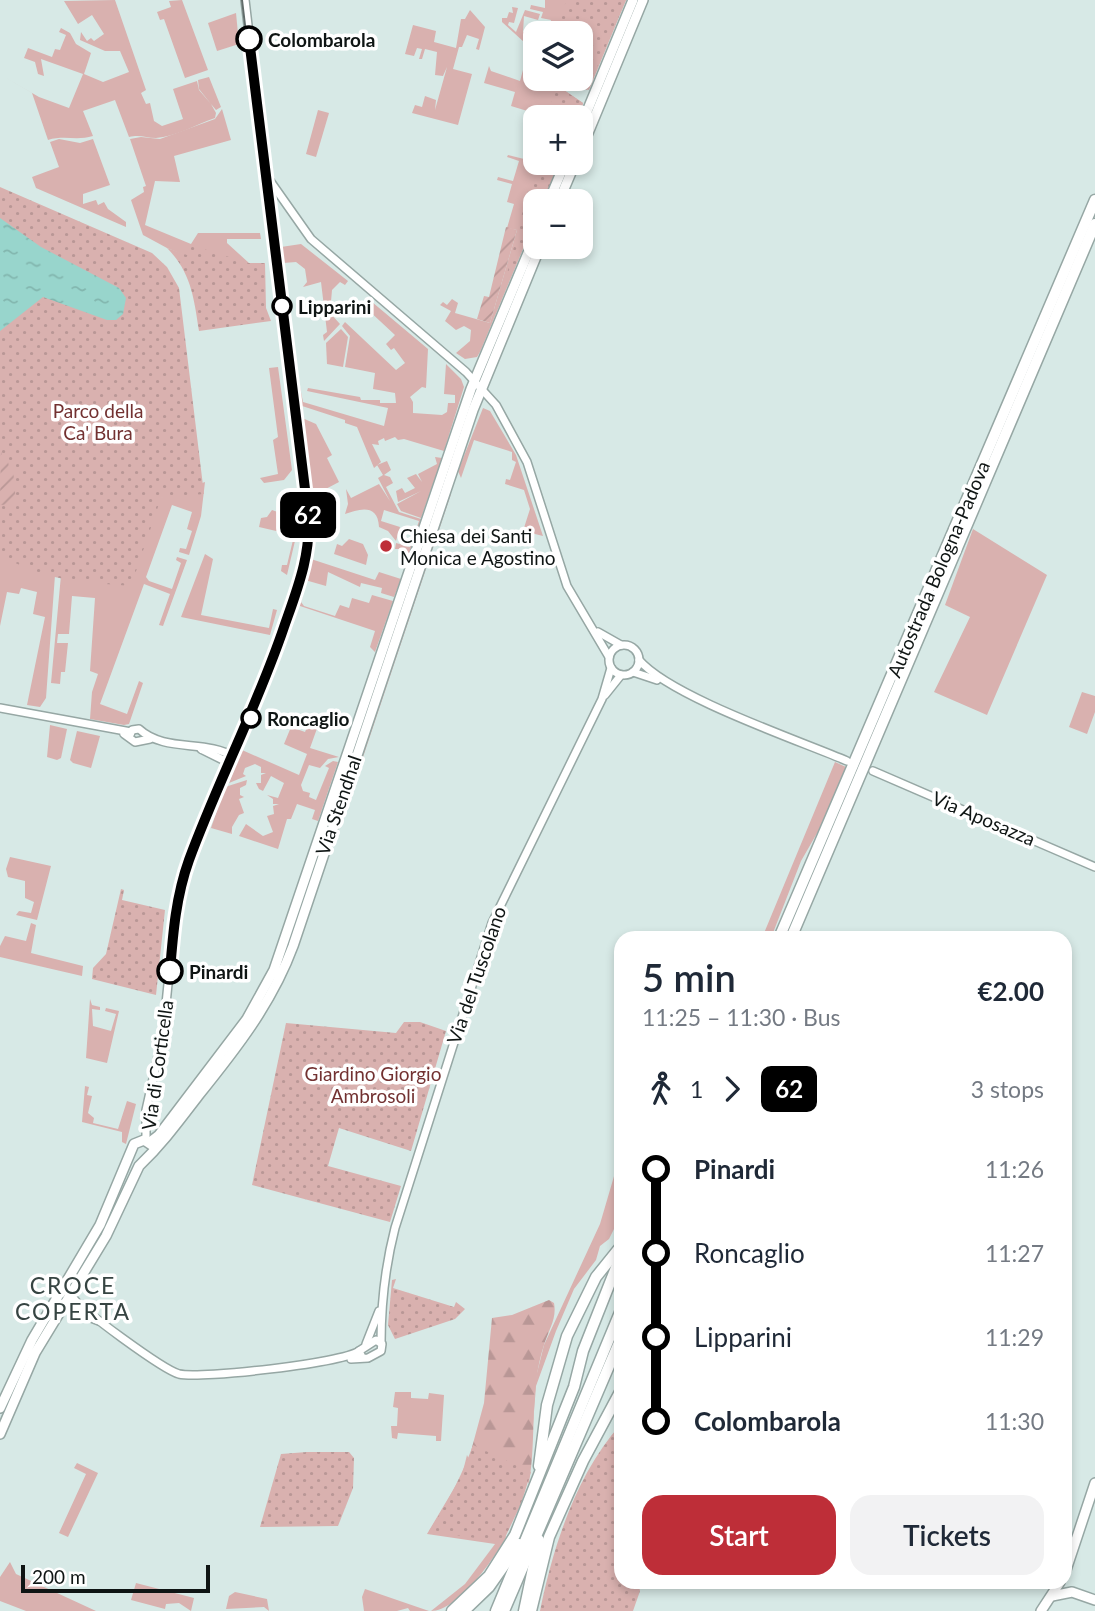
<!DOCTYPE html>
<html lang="en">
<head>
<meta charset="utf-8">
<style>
	:root { --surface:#fff; --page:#f2f2f3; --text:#1f2937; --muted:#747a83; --accent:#be2e38 }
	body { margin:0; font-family:Lato,sans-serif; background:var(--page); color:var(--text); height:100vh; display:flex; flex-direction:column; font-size:26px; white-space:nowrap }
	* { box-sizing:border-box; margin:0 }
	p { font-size:23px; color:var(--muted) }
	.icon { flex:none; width:38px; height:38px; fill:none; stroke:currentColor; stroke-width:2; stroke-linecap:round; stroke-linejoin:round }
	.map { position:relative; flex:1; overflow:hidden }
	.drawer { position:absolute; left:614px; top:931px; width:458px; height:658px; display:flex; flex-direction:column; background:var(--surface); border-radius:21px; box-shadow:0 4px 10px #0003 }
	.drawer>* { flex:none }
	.badge { padding:0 14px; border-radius:10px; font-size:24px; line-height:46px }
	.tools { position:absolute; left:523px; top:21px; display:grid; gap:14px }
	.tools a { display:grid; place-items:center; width:70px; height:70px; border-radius:14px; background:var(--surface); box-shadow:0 4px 10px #0003; font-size:35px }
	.scale { position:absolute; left:21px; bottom:18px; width:189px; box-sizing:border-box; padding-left:7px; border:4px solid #0f1514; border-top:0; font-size:19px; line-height:24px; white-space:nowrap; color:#0f1514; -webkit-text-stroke:5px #fff; paint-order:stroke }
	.map>.badge { position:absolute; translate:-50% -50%; box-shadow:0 0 0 4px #fff }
	.legs { display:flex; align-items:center; gap:10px; height:77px; padding:0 28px; font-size:23px }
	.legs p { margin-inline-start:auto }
	.headline { display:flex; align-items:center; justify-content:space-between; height:119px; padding:0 28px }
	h1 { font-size:38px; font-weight:600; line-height:52px }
	.action { display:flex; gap:14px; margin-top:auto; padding:14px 28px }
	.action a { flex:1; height:80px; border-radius:21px; background:var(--accent); color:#fff; font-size:28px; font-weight:600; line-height:80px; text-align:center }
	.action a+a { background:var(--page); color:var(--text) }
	ul { padding:0 28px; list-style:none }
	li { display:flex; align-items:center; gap:24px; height:84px; font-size:26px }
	li i { display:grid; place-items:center; width:10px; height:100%; margin:0 9px; background:currentColor }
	li i::after { content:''; width:18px; height:18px; margin:-9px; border:5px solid; border-radius:50%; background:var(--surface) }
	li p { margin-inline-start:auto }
	li:first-child i { background:linear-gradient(#0000 50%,currentColor 0) }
	li:last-child i { background:linear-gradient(currentColor 50%,#0000 0) }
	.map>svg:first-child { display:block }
	.grass { fill:#d9b1af }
	.forest { fill:url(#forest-firs) }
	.park { fill:url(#park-dots) }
	.garden { fill:url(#garden-furrows) }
	.water { fill:url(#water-ripples) }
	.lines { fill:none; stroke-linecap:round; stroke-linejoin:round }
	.minor-casing { stroke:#96a7a4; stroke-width:10 }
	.major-casing { stroke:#96a7a4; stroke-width:12 }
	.highway-casing { stroke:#96a7a4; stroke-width:13 }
	.minor { stroke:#fff; stroke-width:7 }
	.major { stroke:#fff; stroke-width:9 }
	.highway { stroke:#fff; stroke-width:10 }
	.tram { stroke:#616c6a; stroke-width:2 }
	.line-1-casing { stroke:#fff; stroke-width:16 }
	.line-1 { stroke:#000; stroke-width:10 }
	.stop-1-dot { fill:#fff; stroke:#000; stroke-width:3.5 }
	.poi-dot { fill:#be2e38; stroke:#fff; stroke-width:2.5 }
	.labels { text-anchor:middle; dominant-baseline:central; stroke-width:7; stroke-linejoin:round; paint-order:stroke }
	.stop-label { font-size:19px; font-weight:bold; fill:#0f1514; stroke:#fff; text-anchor:start }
	.park-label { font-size:19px; fill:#723131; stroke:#fff }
	.poi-label { font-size:19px; fill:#0f1514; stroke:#fff; text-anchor:start }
	.street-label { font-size:19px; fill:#0f1514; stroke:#fff }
	.quarter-label { font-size:23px; letter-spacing:2px; fill:#364442; stroke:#fff }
</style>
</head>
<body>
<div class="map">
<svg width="1095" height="1611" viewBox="0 0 1095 1611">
	<defs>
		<pattern id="forest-firs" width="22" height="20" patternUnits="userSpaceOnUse" patternTransform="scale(1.75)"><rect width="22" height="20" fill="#d9b1af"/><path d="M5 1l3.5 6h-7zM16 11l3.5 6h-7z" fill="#b99796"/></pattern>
		<pattern id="park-dots" width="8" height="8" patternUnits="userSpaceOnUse" patternTransform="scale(1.75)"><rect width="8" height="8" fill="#d9b1af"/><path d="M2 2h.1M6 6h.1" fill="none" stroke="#b99796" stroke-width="1.8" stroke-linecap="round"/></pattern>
		<pattern id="garden-furrows" width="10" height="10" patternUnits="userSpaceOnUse" patternTransform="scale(1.75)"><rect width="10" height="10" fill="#d9b1af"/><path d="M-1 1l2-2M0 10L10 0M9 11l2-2" fill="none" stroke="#b99796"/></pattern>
		<pattern id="water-ripples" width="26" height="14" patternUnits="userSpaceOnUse" patternTransform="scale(1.75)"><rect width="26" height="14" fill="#98d5cc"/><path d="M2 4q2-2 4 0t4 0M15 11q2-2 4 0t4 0" fill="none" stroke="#82b6ae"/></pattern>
	</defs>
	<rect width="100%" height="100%" fill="#d7e9e6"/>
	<g class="grass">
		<path d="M115,0L146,90L141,93L146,104L150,103L154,121L162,126L183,119L173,89L197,81L199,90L211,104L199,89L198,80L209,77L221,107L216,110L211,104L216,113L215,118C197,124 175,137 156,138C146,138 140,134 129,137L115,100L83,111L93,136C77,141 64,135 48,140L32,93L1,75L39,97L69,108L83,74L41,59L44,76L38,74L35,62L24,58L28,48L52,57L55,49L60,50L66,35L59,32L61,28L70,33L76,44L91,53L84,74L103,82L129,72L120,51H105L80,40L81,32L87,41L91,38L94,41L104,34L92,15L78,24L64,1Z"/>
		<polygon points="182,0 208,70 185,78 164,19 160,20 157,12 171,7 169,1"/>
		<polygon points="545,0 626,0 589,90 580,87 581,33 547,33 551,20 541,18 543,12 530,9 531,5 545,8"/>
		<polygon points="512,7 518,8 514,23 509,22 508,25 516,32 525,10 540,14 538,20 524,16 523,32 535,35 535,52 502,22 502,18 507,18 509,12 513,13"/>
		<polygon points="470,10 485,27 479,50 476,49 479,39 467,35 462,47 459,47 453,69 472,74 458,125 412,113 415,105 422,107 425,96 436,100 435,110 447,67 443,76 435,75 437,52 425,49 422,59 419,59 422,49 417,48 414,56 405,54 413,25 436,31 434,42 456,48 461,19 465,19"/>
		<polygon points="236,13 239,44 217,51 208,23"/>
		<polygon points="526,59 535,68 536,79 548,79 583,103 579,117 547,117 511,106 515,92 484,83 489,66 491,71 520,81"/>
		<polygon points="222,109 231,140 174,156 180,182 155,181 145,225 191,244 198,233 260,233 261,239 227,239 227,243 249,263 265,263 226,272 167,248 143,235 131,200 144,192 143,187 146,186 130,139 141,137 160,139 215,119"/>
		<polygon points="318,110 329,113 316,157 306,154"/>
		<polygon points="531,136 535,137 536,163 559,163 543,201 536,201 535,220 480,352 477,357 465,359 456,353 470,341 471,330 464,326 456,330 445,321 451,311 440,305 443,302 447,305 452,299 458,303 455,313 490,323 517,230 507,228 514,204 507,202 512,184 497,180 498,177 513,181 519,161 507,157 508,155 524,159"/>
		<polygon points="59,139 80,143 93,139 110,185 83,194 83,204 96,200 98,205 104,202 108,209 126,222 126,227 36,188 32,177 59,167 50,142"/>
		<polygon points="301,244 348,281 345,285 340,282 332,290 330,313 340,324 324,341 323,335 327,332 321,282 303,287 307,282 305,269 296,262 283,263 281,247"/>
		<polygon points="372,302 428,349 426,388 422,387 410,397 413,402 413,413 442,415 447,412 448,403 455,403 455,395 444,394 446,364 461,379 464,387 444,451 404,439 398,440 395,437 385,441 384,438 378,441 379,445 372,444 381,462 374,468 357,427 345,423 345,420 299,405 296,380 299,382 303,402 384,426 388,408 307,391 308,388 360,397 361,400 380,400 380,403 396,403 395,393 373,389 375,373 345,367 350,336 342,326 345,322 396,370 405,363 394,348 391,350 386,344 395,335 366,308"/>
		<polygon points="341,329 348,337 343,367 327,364 326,343"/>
		<polygon points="278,367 292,470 284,480 264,483 260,478 278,474 273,440 278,437 269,368"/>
		<polygon points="483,408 490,411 516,455 543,536 523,531 530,509 524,490 505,484 506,479 510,480 516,462 512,460 512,452 474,440 461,478 458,471"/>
		<polygon points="300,417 316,424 332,455 327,458 339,482 320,492 309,487"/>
		<polygon points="435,457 442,458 421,518 401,511 397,504 421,491 398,502 396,491 402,488 405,493 415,488 407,478 416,474 422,482 418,474 437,464"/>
		<path d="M387,461L391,470L384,475L390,477L393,483L386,487L399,512L421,519L409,554L403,549H395L396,543L410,547L419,521L384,510L381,521L400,527L396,541L388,531L379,527C378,503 359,509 345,514L348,504L346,489L351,498L379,484L390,501L378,478L383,475L377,465Z"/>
		<polygon points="205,482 201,516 189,555 179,552 180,548 186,549 192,531 187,529 192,512 172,505 146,577 149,581 172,589 181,563 176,560 177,557 187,560 163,626 159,625 170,594 144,584 100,704 127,714 139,681 143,683 129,724 124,725 90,719 92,692 98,674 90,671 95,598 72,596 69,634 58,634 57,643 68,643 65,672 61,672 60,684 51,683 65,532"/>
		<polygon points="451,494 355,781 351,782 450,494"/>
		<polygon points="272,510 286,515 289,523 298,528 287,575 281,571 282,565 287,565 293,540 288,538 289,534 259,527 261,518 267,517"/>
		<polygon points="0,516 55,575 46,698 40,707 27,705 45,617 33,614 37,592 21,588 19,594 7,592 0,626"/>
		<polygon points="973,529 1047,575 987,715 934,692 970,617 945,605"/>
		<polygon points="349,539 363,544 368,555 366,565 334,554 337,544 342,546"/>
		<polygon points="205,554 213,559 201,615 269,628 273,609 277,610 270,635 181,617"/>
		<polygon points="311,559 375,580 379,572 401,579 394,597 381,593 382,588 361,583 360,587 328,572 326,586 305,580"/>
		<polygon points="300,595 303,595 301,602 304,606 335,616 340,605 349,608 352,598 369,603 372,595 393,601 375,652 370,647 375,631 297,605"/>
		<polygon points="1082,692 1095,696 1095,712 1087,734 1069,727"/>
		<polygon points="315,722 319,723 310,748 339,757 328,759 320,768 309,765 301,785 303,791 310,793 309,797 316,800 329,768 325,766 333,761 338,762 318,821 312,819 315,810 297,804 291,819 287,819 278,849 239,836 246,824 263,836 273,832 267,816 274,814 273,806 279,804 273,804 273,799 267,795 278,798 284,783 271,776 263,791 259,789 256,783 261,783 261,775 266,773 261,773 261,767 255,764 245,768 243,774 246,776 229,783 242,750 299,775 307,754 284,744 291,727 305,732 309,723 313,725"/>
		<polygon points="50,725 67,729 61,758 57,760 47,757"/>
		<polygon points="77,731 100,736 91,768 73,763 70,760"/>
		<polygon points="835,762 846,767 820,828 801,861 771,938 762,938"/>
		<polygon points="247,780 246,785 240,788 240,795 244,797 239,799 244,813 239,815 232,827 232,834 211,828 225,787"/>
		<polygon points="10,857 51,866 37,920 16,915 19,911 31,913 34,902 25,898 25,881 8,877 6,869"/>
		<polygon points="31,923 36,925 31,953 83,966 82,976 0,957 0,946 5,936 26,941"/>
		<polygon points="90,999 92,1005 100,1007 100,1010 92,1009 93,1026 111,1031 116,1014 105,1011 106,1008 119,1011 107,1063 86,1058"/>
		<polygon points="85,1086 89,1087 87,1095 92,1096 88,1113 94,1118 93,1123 118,1129 127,1101 136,1104 126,1144 122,1142 122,1132 82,1122"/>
		<polygon points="621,1116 621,1215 609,1239 600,1246 596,1260 574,1289 556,1331 536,1386 532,1437 535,1381 544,1345 600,1224 617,1166 615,1146"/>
		<polygon points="395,1392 411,1392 411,1398 428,1399 429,1393 444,1395 441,1441 436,1441 436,1436 398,1433 397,1439 392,1438 391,1426 397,1426 398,1408 393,1407"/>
		<path d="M467,1455L506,1537C494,1559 458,1611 431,1611L465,1584L495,1544L427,1534L462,1475Z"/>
		<polygon points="77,1463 98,1473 68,1537 59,1533 86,1474 74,1468"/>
		<polygon points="10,1562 16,1574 96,1611 26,1611 0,1601 0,1577"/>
		<polygon points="136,1583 194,1598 191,1611 179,1603 166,1604 165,1609 131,1600"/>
		<polygon points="365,1589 429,1611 410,1611 408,1608 397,1611 364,1611 362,1597"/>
		<polygon points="235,1592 267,1599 269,1611 264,1607 226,1609 229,1596"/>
	</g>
	<path class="forest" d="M549,1300L554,1303C557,1319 549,1329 544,1345C529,1390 537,1437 529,1483L471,1451L484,1403L492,1318L512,1315Z"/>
	<g class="park">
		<polygon points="566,0 626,0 587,90 566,79 581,79 581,33 558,33"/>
		<polygon points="556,85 583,103 579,117 547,117"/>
		<polygon points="535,162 559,163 543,201 536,201 535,220 510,279 506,278"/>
		<path d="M0,187L152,253L167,267L179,288L204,494L161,498L131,586C83,582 41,581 0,554Z"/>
		<path d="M191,245L248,263H265L266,308L271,321L199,331C194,298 191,272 167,248L187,255Z"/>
		<polygon points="121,889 124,890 122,900 165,910 156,995 92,979 93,968 106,954"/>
		<polygon points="404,1022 420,1022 446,1031 411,1151 339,1128 328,1166 401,1186 390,1222 252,1185 286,1023 396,1033"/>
		<polygon points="396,1279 393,1288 454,1307 456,1302 465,1309 455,1319 395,1339 388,1325 392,1280"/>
		<path d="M621,1424V1582H638L640,1591L633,1611H540C553,1547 576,1474 621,1424Z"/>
		<path d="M473,1445L531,1472L521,1504L501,1546L495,1541L429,1531C447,1504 463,1473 473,1445Z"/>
		<polygon points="307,1452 349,1452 354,1458 353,1488 338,1526 260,1527 281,1454"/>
	</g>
	<g class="garden">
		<polygon points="506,227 517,230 490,323 477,319 484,296 489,297"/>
		<polygon points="1,449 2,462 8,461 9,468 13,468 16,504 0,505"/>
	</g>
	<polygon class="water" points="0,218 41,247 119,288 126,298 123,314 116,320 107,320 43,297 0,331"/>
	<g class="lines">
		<defs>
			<g id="minor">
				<polyline points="268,178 311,239 466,372 496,405 527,462 567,586 609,657"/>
				<polyline points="598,632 621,645"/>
				<circle cx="624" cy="660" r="15"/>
				<path d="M639,660C671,697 798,740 847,761"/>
				<polyline points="633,672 657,680"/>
				<polyline points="605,695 621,675"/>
				<polyline points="0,708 131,732"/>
				<polyline points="124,734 135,742 150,739"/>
				<path d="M130,735L132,730L139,729C165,753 207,739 234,757"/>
				<polyline points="201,749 231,764"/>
				<polyline points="873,771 1095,867"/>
				<polyline points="146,1140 146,1110 163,1034 175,914 181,885 199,834 267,679 295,596 309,540 245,0"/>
				<path d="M71,1295C78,1308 164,1370 179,1374C201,1379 343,1363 359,1351"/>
				<polyline points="63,1307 99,1321"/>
				<path d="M381,1343C381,1302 385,1267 395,1228L492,923L602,699L611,668"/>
				<polyline points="366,1344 379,1311"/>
				<polyline points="351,1359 368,1358 381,1351 382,1344 376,1340 359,1351 362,1357"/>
			</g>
			<g id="major">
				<polyline points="581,126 633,0"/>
				<polyline points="581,150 643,0"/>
				<polyline points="549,201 565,163"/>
				<polyline points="559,201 575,163"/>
				<polyline points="150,1142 159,1135 247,1019 274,970 471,389 536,234"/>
				<polyline points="0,1408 32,1340 100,1225 134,1144 144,1140 153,1146"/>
				<path d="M0,1434L35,1353L106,1236L139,1166C162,1144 178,1122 198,1096C236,1049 272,1003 293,946L473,410L540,247"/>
				<polyline points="1066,1570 1095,1483"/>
				<polyline points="1052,1596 1072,1592 1095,1600"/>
				<polyline points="1041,1611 1060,1582"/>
			</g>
			<g id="highway">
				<polyline points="779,938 1095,200"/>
				<polyline points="791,938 1095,224"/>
				<polyline points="539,1466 547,1405 567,1336 596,1277 621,1246"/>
				<polyline points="452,1611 489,1576 515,1535 574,1387 583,1351 621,1255"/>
				<polyline points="464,1611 489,1587 519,1544"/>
				<polyline points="496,1611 621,1310"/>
				<polyline points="504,1611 621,1338"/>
				<polyline points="524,1611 539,1540"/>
				<polyline points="531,1611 549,1537 583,1461 621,1390"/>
			</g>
		</defs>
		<use href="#minor" class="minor-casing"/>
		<use href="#major" class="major-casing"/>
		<use href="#highway" class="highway-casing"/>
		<use href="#minor" class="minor"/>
		<use href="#major" class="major"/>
		<use href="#highway" class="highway"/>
		<polyline class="tram" points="225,769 267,671 293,592 306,536 242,0"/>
	</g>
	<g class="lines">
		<defs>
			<path id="line-1" d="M170,971C173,933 176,896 189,860C218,781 257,707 284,627C297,590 312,553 308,513L249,39"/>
		</defs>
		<use href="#line-1" class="line-1-casing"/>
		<use href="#line-1" class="line-1"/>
	</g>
	<g class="stop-1-dot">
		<circle cx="249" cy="39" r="12"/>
		<circle cx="282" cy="306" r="9"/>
		<circle cx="251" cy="718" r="9"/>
		<circle cx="170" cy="971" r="12"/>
	</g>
	<circle class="poi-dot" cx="386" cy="546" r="7"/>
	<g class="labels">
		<g class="stop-label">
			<text x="268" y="39">Colombarola</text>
			<text x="298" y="306">Lipparini</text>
			<text x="267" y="718">Roncaglio</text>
			<text x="189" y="971">Pinardi</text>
		</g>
		<g class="park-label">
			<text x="98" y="410">Parco della<tspan x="98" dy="22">Ca' Bura</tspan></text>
			<text x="373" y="1073">Giardino Giorgio<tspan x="373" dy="22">Ambrosoli</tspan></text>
		</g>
		<g class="poi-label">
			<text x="400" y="535">Chiesa dei Santi<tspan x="400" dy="22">Monica e Agostino</tspan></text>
		</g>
		<g class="street-label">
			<text transform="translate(938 569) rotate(-67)">Autostrada Bologna-Padova</text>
			<text transform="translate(338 805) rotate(-71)">Via Stendhal</text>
			<text transform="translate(984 818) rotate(23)">Via Aposazza</text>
			<text transform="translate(476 975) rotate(-71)">Via del Tuscolano</text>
			<text transform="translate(157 1065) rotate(-82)">Via di Corticella</text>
		</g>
		<g class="quarter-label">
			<text x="73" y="1285">CROCE<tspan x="73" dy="26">COPERTA</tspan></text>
		</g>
	</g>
</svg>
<div class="tools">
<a><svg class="icon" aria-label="layers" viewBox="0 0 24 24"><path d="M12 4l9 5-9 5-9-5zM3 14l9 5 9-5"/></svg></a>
<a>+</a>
<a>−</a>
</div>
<div class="scale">200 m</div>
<b class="badge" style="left:308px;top:515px;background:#000;color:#fff">62</b>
<section class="drawer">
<div class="headline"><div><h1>5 min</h1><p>11:25 – 11:30 · Bus</p></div><b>€2.00</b></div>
<div class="legs"><svg class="icon" aria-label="walk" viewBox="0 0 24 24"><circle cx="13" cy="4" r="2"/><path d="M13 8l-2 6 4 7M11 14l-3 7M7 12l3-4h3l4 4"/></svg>1<svg class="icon" aria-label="forward" viewBox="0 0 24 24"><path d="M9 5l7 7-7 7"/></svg><b class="badge" style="background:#000;color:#fff">62</b><p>3 stops</p></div>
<ul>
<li><i style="color:#000"></i><b>Pinardi</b><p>11:26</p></li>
<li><i style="color:#000"></i><span>Roncaglio</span><p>11:27</p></li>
<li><i style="color:#000"></i><span>Lipparini</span><p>11:29</p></li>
<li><i style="color:#000"></i><b>Colombarola</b><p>11:30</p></li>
</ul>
<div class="action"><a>Start</a><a>Tickets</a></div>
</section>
</div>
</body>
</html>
